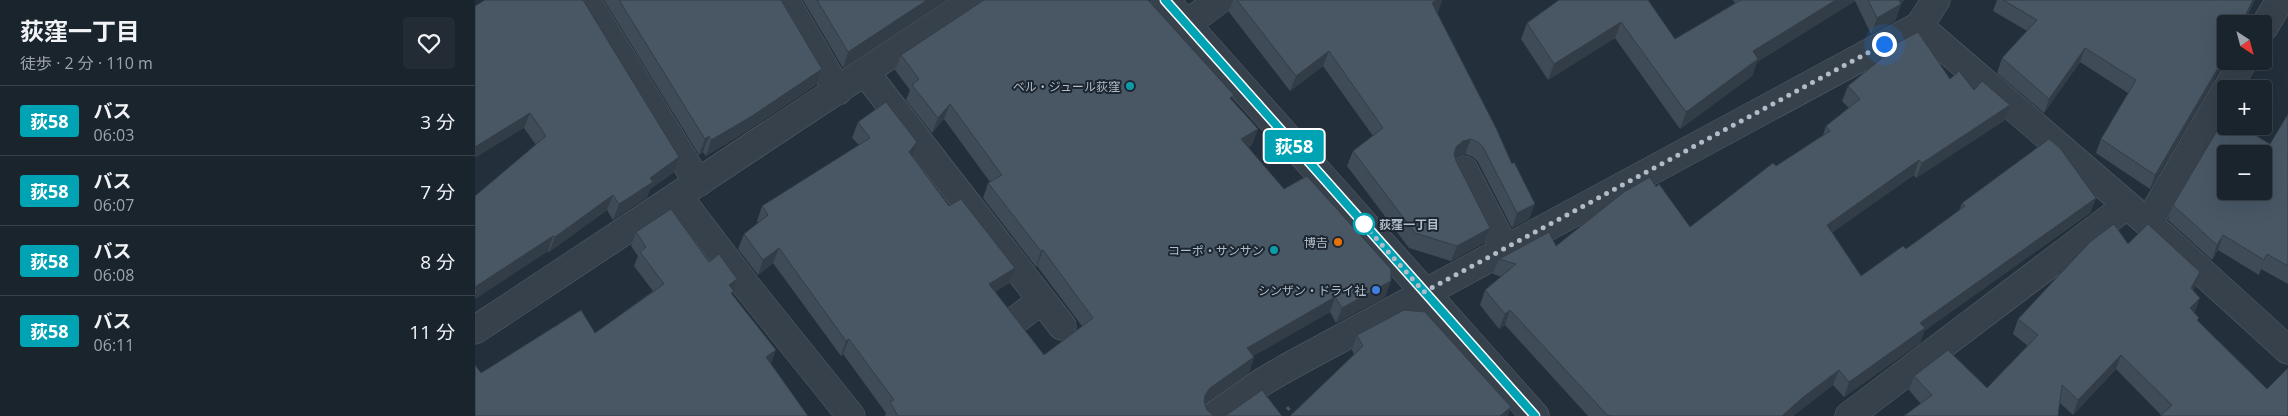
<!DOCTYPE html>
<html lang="ja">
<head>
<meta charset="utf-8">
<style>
	:root { --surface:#1a242d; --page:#232c35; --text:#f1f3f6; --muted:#9fa4aa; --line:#384149 }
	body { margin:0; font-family:"Open Sans","Noto Sans JP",sans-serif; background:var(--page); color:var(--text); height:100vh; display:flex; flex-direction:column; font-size:19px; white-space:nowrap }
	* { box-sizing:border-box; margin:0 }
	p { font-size:16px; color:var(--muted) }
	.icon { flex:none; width:28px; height:28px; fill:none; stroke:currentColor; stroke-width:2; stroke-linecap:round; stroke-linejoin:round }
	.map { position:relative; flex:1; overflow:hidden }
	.panel { display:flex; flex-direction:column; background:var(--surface); width:475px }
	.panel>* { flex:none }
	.badge { padding:0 10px; border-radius:4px; font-size:18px; line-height:32px }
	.needle { width:32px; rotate:144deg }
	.fabs { position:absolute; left:1742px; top:15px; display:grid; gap:10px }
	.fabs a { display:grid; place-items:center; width:55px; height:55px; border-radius:5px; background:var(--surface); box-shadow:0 5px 20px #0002,0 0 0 1px var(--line); font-size:25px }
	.you { position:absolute; width:25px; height:25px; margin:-12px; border:4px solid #fff; border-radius:50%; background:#1a73e8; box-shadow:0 0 0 8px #1a73e833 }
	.map>.badge { position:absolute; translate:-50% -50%; box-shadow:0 0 0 2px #fff }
	.round { display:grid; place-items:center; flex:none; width:52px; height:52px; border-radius:5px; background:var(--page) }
	.overview { display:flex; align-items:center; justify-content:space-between; height:85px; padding:0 20px }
	h1 { font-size:24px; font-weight:700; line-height:38px }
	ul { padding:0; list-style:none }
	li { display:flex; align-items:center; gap:15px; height:70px; padding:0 20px; border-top:1px solid var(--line) }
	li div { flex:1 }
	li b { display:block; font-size:19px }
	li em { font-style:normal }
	li .badge { min-width:55px; font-weight:700; text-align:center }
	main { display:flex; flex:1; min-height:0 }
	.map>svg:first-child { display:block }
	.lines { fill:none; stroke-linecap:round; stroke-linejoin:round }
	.minor-casing { stroke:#555f6a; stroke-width:29 }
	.path { stroke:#43595b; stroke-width:3; stroke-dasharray:4 4; stroke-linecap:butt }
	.minor { stroke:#37414c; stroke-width:28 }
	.wall { fill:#3f4b57 }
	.shaded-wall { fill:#333d47 }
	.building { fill:#495765; stroke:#333d47; fill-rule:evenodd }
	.line-casing { stroke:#fff; stroke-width:11 }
	.line { stroke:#00a3b4; stroke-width:8 }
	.walk { stroke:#b2bcc8; stroke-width:5; stroke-dasharray:0 9 }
	.culture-dot { fill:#0f9aa8; stroke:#1c2631; stroke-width:2 }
	.stop-dot { fill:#fff; stroke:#00a3b4; stroke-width:2.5 }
	.food-dot { fill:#e8710a; stroke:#1c2631; stroke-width:2 }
	.shop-dot { fill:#3f7fe0; stroke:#1c2631; stroke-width:2 }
	.labels { text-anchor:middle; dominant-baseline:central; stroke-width:4; stroke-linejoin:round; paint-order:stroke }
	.poi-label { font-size:12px; fill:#b2bcc8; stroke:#1c2631; text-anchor:end }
	.stop-label { font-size:12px; font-weight:bold; fill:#b2bcc8; stroke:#1c2631; text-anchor:start }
</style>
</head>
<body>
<main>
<section class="panel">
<div class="overview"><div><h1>荻窪一丁目</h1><p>徒歩 · 2 分 · 110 m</p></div><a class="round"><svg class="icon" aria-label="heart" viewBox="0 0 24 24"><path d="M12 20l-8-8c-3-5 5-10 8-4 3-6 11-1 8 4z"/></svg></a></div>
<ul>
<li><span class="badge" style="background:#00a3b4;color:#fff">荻58</span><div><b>バス</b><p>06:03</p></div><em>3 分</em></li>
<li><span class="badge" style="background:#00a3b4;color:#fff">荻58</span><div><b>バス</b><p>06:07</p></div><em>7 分</em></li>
<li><span class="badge" style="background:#00a3b4;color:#fff">荻58</span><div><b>バス</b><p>06:08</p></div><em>8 分</em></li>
<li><span class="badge" style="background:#00a3b4;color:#fff">荻58</span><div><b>バス</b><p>06:11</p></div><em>11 分</em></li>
</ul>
</section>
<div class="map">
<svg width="1813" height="416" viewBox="0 0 1813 416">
	<rect width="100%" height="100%" fill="#23303c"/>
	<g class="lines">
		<defs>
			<g id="minor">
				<polyline points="111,0 223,183"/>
				<polyline points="310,0 363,91"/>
				<polyline points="690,0 1060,416"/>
				<polyline points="712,24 744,0"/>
				<polyline points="1444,26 1673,223 1813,350"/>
				<polyline points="1789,27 1805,0"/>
				<polyline points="390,72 587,326"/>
				<polyline points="1752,89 1768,61"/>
				<polyline points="989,170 1030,249"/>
				<polyline points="203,196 273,288 376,416"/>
				<polyline points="1673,223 1751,90"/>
				<polyline points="542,319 567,300"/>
				<polyline points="0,330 498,0"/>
				<polyline points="739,416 789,381 813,367 1444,26 1461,0"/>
				<polyline points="1374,416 1651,206"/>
			</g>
		</defs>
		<use href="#minor" class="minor-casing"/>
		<polyline class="path" points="812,407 820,416"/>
		<use href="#minor" class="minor"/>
	</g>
	<g class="wall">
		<polygon points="10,0 198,173 175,189 172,197 138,220 132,210 74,252 73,251 0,299 0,196 61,145 49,128"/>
		<polygon points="129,0 306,0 347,69 341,85 272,131 231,156 228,152 224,155"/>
		<polygon points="328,0 470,0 368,68"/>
		<polygon points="758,0 967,0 963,12 961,12 1054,219 1037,228 1003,162 998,157 990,154 982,156 980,158 981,161 1015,228 1009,243 976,261 934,248 872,166 878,151 898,136 848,66 815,91 754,12"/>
		<polygon points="1084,0 1200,39 1260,3 1258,0 1429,0 1426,4 1420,21 1396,34 1380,1 1282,62 1277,76 1205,129 1140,38 1073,80 1046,39 1052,23"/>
		<polygon points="1522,0 1780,0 1768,24 1751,24 1738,82 1675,189 1621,153 1626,139 1653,93 1605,62 1569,113 1522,73 1527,58 1552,31 1518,11"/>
		<polygon points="1415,47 1475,79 1499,90 1530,120 1441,178 1439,175 1357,232 1386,276 1431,249 1484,211 1487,203 1621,198 1615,213 1449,331 1445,343 1369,397 1358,385 1318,416 1113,416 1030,325 1024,329 1005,305 1010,290 1027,277 1018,274 1024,259 1081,246 1181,187 1215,227 1301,166 1348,135 1351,126 1374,108 1367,101 1373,86 1413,54"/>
		<polygon points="426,55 758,100 777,145 773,147 809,189 910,297 861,323 855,312 778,356 779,357 774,373 730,404 732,410 738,415 744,416 410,416 411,413 368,354 366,356 298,263 283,275 263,249 269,234 283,223 282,221 287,206 384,145 377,138 383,122 442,142 437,156 474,206 534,283 520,292 569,355 607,326 562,266 561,267 508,198 513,183 515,182 469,119 457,133 431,100 435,90 420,70"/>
		<polygon points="1813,114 1813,284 1786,269 1784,275 1743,250 1737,260 1693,220 1698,205 1795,144"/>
		<polygon points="161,232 234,262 259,291 257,294 6,373 120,333 178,291 159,266 163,256 156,246"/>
		<polygon points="1653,244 1720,287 1718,290 1719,313 1723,321 1813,416 1686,415 1641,369 1598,415 1585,403 1446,404 1434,390 1439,376 1512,388 1553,346 1538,334 1543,319"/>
		<polygon points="882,335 1033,416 879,355 877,350"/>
	</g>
	<g class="shaded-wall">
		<polygon points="452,0 470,0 368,68 373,52"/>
		<polygon points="961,0 967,0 963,12 951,18 957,3"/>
		<polygon points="1361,0 1380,0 1380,1 1282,62 1277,76 1205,129 1211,112 1278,51"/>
		<polygon points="1424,0 1429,0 1425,5 1426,4 1420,21 1396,34 1402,18"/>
		<polygon points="1778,0 1780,0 1768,24 1766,24"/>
		<polygon points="1146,22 1140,38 1073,80 1079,64"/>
		<polygon points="1610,48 1605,62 1569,113 1574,99"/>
		<polygon points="854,51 848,66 815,91 821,76"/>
		<polygon points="1751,52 1751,56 1738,82 1675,189 1680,175"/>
		<polygon points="347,69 341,85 272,131 231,156 236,140"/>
		<polygon points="475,104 469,119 457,133 463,118"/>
		<polygon points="1535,105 1530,120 1441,178 1447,163"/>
		<polygon points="55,113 49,128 0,158 0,147"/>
		<polygon points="783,129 777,145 761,154 766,139"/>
		<polygon points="234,136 228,152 224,155 230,139"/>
		<polygon points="996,139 990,154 982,156 976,162 981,147 988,141"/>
		<polygon points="442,142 437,158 434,152"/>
		<polygon points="204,157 198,173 175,189 172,197 138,220 144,204 175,178"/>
		<polygon points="1444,160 1439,175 1347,240 1352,225"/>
		<polygon points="138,195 132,210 74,252 80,237"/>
		<polygon points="1621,198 1615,213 1449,331 1445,343 1369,397 1374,382 1445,323"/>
		<polygon points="1060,204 1054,219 1037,228 1042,213"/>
		<polygon points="1015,228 1009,243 976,261 982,246"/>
		<polygon points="1748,235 1743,250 1737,260 1742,245"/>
		<polygon points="78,236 73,251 0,299 0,287"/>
		<polygon points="304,248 298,263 283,275 288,260"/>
		<polygon points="568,250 562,266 561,267 566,251"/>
		<polygon points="540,268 534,283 508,299 514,284"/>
		<polygon points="1725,272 1720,287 1710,303 1716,288"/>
		<polygon points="262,279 258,291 259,291 253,305 254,285"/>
		<polygon points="916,281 910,297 861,323 867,308"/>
		<polygon points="860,297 855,312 766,363 772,348"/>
		<polygon points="1725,298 1720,312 1709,323 1715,308"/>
		<polygon points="1035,310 1030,325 1024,329 1030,314"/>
		<polygon points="374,339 368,354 366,356 371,341"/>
		<polygon points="301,350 296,364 291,357"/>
		<polygon points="1646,355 1641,369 1598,415 1603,400"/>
		<polygon points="779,357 774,373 730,404 725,410 730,395 735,388"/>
		<polygon points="1364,370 1358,385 1318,416 1307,416 1327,398"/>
		<polygon points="1036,407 1033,416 1025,416"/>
	</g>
	<g class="building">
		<polygon points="10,0 108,0 204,157 175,178 178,182 144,204 138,195 80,237 78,236 0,287 2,292 0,294 0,196 71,136 55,113 0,147 0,6"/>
		<polygon points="144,0 306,0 347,69 277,116 236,140 234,136 230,139"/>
		<polygon points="342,0 452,0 373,52"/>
		<polygon points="509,0 673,0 759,95 755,98 783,129 766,139 809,189 832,176 916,269 916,281 867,308 860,297 772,348 779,357 735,388 730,395 729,402 732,410 738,415 744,416 423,416 415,402 419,400 374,339 371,341 304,248 288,260 269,234 293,215 287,206 395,138 383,122 411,102 442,142 434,152 474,206 486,199 540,268 514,284 569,355 618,318 568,250 566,251 513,183 527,175 475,104 463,118 437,85 444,79 426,55"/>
		<polygon points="762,0 961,0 957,3 1021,128 1037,164 1039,162 1060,204 1042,213 1008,147 1003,142 996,139 988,141 981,147 979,154 981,161 1015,228 982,246 940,233 878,151 908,128 854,51 821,76"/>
		<polygon points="1084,0 1173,0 1200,39 1266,0 1361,0 1278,51 1283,59 1211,112 1146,22 1079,64 1052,23"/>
		<polygon points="1393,0 1424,0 1426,4 1402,18"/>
		<polygon points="1528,0 1778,0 1766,24 1751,24 1751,52 1743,68 1680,175 1626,139 1661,80 1610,48 1574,99 1527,58 1562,20"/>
		<polygon points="1443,32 1475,79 1484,71 1499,90 1507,81 1535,105 1447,163 1444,160 1352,225 1386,276 1428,246 1431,249 1490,206 1487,203 1574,139 1585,148 1621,198 1445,323 1450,328 1374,382 1364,370 1327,398 1307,416 1136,416 1135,415 1133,416 1035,310 1030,314 1010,290 1041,264 1024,259 1074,232 1081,246 1149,192 1175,177 1181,187 1184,184 1215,227 1298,163 1301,166 1355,131 1351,126 1385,99 1373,86 1417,50 1415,47"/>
		<path d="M1813,114V266L1792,254L1789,260L1748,235L1742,245L1698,205L1750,117L1751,118V126H1765L1795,144ZM1751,154H1789V191H1751Z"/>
		<polygon points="196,209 234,262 244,254 262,279 254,285 259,291 256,293 301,350 291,357 333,416 0,416 0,365 6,373 106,310 120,333 189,284 165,252 171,247 161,232"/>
		<polygon points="1639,224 1653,244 1673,224 1725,272 1716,288 1725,298 1715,308 1724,318 1722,320 1792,389 1813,368 1813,416 1685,416 1697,405 1646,355 1603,400 1587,385 1583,416 1429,416 1457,395 1439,376 1473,350 1512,388 1563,335 1543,319 1615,242"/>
		<polygon points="929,310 950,312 1036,407 1025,416 815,416 888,346 882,335"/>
		<polygon points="787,390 807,416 746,416 753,414"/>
	</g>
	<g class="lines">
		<defs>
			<polyline id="line" points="690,0 1060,416"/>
		</defs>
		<use href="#line" class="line-casing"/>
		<use href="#line" class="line"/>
		<polyline class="walk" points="889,224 883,218 949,292 1409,44"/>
	</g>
	<g class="culture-dot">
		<circle cx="655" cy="86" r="5"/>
		<circle cx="799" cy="250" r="5"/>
	</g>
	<circle class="stop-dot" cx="889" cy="224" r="10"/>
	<circle class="food-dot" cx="863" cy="242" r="5"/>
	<circle class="shop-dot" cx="901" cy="290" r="5"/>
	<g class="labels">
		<g class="poi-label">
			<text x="645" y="86">ベル・ジュール荻窪</text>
			<text x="853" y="242">博𠮷</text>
			<text x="789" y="250">コーポ・サンサン</text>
			<text x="891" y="290">シンザン・ドライ社</text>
		</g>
		<g class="stop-label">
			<text x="904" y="224">荻窪一丁目</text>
		</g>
	</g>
</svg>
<div class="fabs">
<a><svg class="needle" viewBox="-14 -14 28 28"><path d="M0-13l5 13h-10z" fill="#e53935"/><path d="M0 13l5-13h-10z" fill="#9fa4aa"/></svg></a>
<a>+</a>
<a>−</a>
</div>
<div class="you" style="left:1409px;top:44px"></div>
<b class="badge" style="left:819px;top:146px;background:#00a3b4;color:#fff">荻58</b>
</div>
</main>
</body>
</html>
